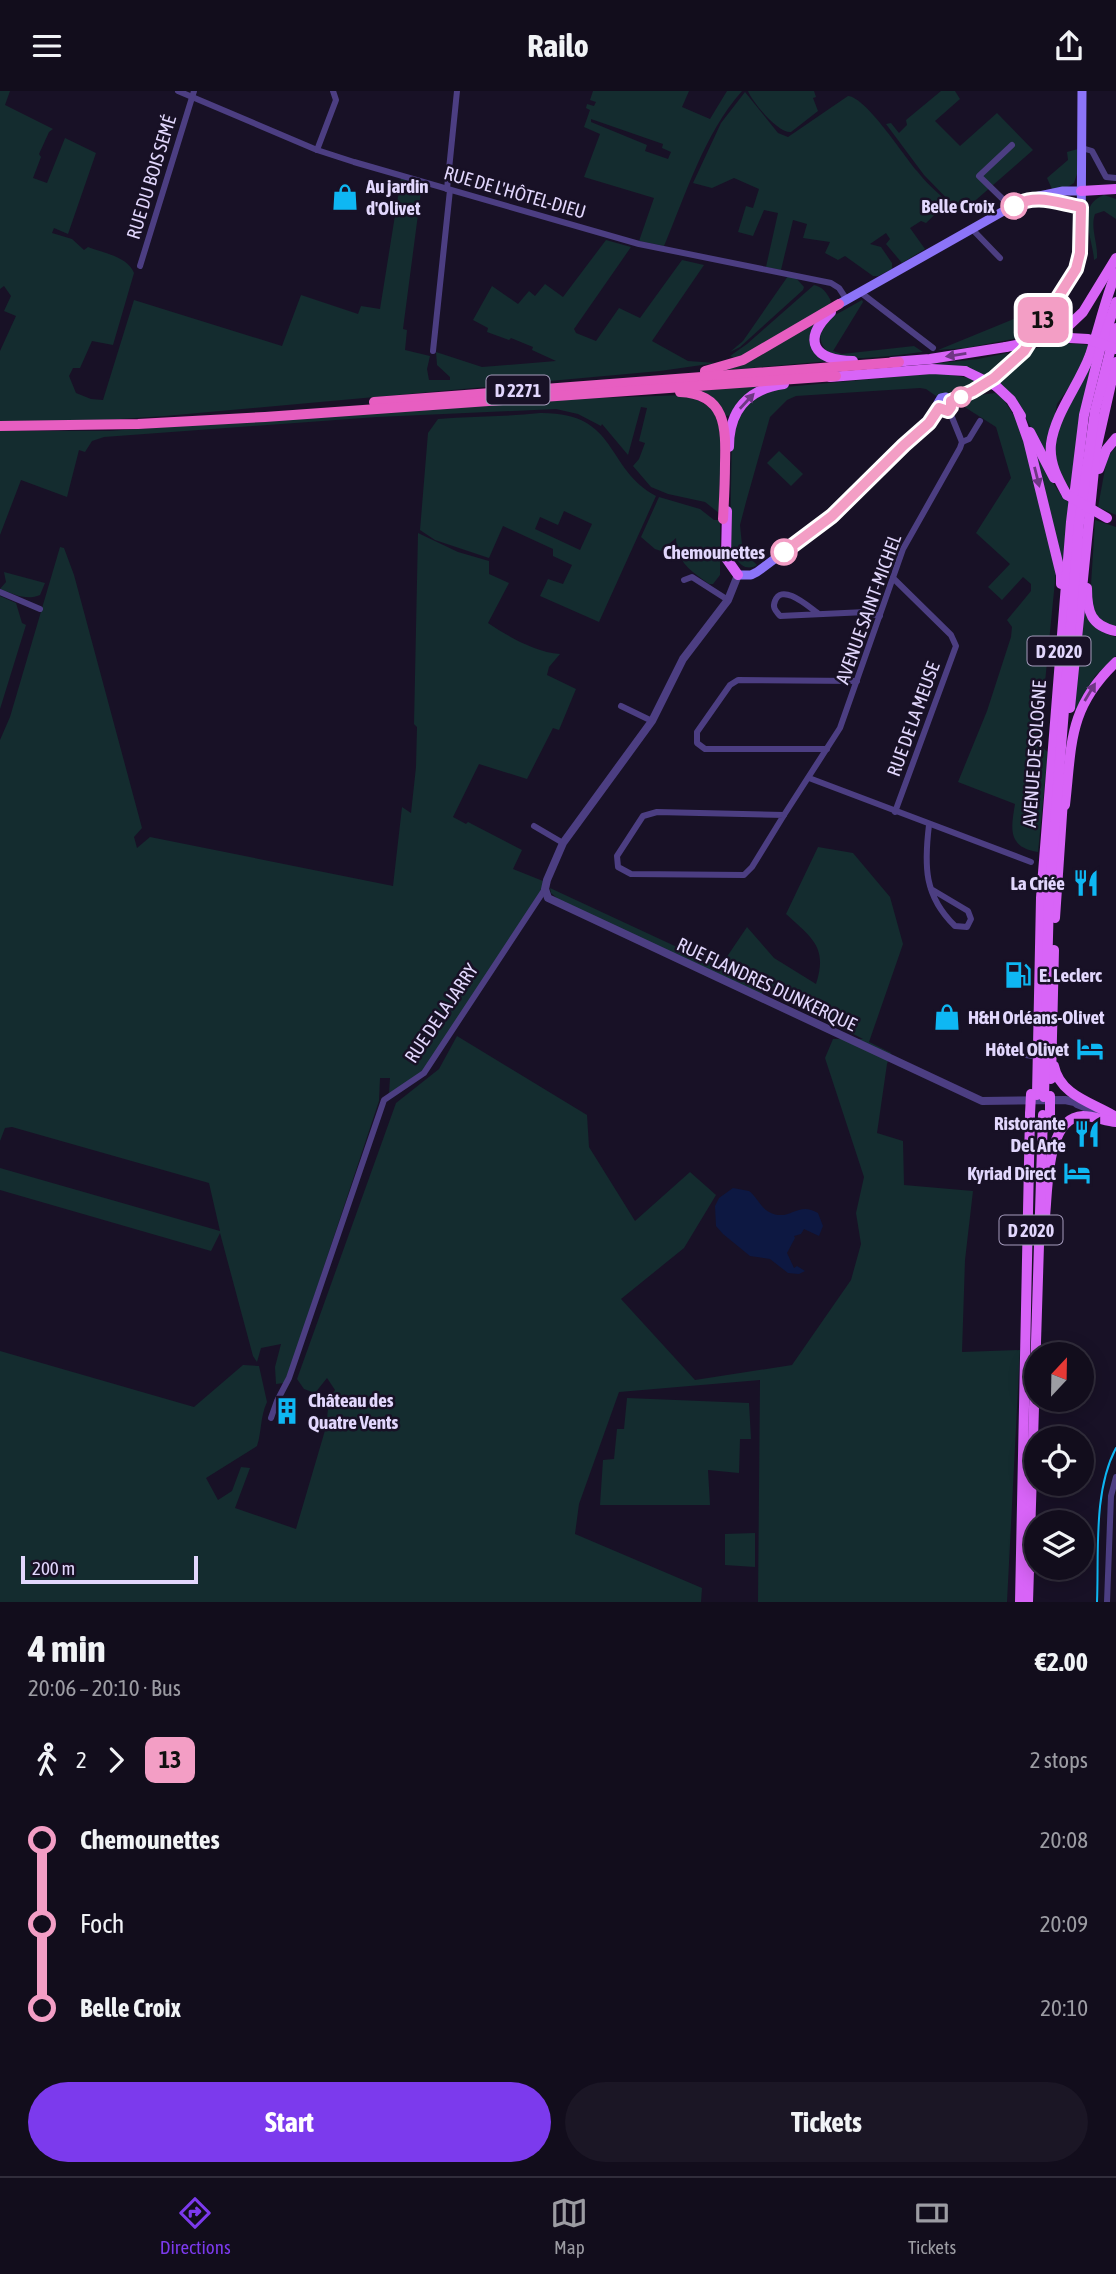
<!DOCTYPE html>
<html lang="en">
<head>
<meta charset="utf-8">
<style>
	:root { --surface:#120d1c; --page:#1b1625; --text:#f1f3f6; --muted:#9c9ca3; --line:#312d3b; --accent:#7c3aed }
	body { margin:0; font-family:"Asap Condensed",sans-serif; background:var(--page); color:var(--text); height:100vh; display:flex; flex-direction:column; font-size:26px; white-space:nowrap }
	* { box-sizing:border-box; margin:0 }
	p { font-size:23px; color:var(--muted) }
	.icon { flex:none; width:38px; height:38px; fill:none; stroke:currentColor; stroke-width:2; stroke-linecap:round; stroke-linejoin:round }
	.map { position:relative; height:1511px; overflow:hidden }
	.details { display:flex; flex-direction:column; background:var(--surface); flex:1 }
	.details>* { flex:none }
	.badge { padding:0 14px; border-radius:10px; font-size:24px; line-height:46px }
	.needle { width:46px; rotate:22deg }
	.fabs { position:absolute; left:1024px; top:1251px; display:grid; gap:14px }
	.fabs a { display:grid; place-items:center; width:70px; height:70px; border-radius:50%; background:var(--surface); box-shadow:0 4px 18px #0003,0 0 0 2px var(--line); font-size:35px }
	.scale { position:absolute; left:21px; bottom:18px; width:177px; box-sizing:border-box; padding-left:7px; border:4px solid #e2d7fd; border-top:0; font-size:19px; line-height:24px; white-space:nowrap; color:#e2d7fd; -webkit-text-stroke:5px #181126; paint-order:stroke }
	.map>.badge { position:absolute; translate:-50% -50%; box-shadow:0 0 0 4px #fff }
	.legs { display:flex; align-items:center; gap:10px; height:77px; padding:0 28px; font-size:23px }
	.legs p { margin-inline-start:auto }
	.summary { display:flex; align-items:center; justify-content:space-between; height:119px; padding:0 28px }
	h1 { font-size:38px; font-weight:700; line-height:52px }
	.cta { display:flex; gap:14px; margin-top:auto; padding:14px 28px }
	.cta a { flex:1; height:80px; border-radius:42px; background:var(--accent); color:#fff; font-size:28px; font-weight:700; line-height:80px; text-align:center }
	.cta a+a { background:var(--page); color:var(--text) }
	ul { padding:0 28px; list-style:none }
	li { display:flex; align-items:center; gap:24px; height:84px; font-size:26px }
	li i { display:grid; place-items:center; width:10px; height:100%; margin:0 9px; background:currentColor }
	li i::after { content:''; width:18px; height:18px; margin:-9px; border:5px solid; border-radius:50%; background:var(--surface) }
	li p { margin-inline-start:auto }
	li:first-child i { background:linear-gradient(#0000 50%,currentColor 0) }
	li:last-child i { background:linear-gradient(currentColor 50%,#0000 0) }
	header { display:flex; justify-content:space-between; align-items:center; height:91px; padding:0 28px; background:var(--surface); font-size:32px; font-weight:700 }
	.menu { display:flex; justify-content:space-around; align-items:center; height:98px; border-top:2px solid var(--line); background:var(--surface); font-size:19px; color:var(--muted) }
	.menu a { display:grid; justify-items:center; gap:4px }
	.menu .current { color:var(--accent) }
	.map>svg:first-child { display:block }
	.green { fill:#142c2f; fill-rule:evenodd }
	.water { fill:#0d1842 }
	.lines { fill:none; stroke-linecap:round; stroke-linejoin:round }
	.minor { stroke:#4c3e82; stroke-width:6 }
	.tertiary { stroke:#4c3e82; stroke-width:8 }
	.secondary { stroke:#8c74f8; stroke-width:9 }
	.primary { stroke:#d864f7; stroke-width:10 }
	.trunk { stroke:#e75ec1; stroke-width:10 }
	.tram { stroke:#0eb7f3; stroke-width:2 }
	.primary-bridge { stroke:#d864f7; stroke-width:10 }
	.oneway { fill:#6e3684 }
	.line-1-casing { stroke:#fff; stroke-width:16 }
	.line-1 { stroke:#f39ec5; stroke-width:10 }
	.stop-1-dot { fill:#fff; stroke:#f39ec5; stroke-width:3.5 }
	.labels { text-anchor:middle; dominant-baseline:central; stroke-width:5; stroke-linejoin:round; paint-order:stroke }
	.shield { fill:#181126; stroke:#a59cbc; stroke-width:2 }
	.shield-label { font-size:18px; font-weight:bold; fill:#e2d7fd }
	.street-label { font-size:19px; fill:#e2d7fd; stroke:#181126 }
	.poi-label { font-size:19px; font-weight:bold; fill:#e2d7fd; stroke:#181126; text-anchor:start }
	.stop-label { font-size:19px; font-weight:bold; fill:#e2d7fd; stroke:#181126; text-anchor:end }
</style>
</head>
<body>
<header><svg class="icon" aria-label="menu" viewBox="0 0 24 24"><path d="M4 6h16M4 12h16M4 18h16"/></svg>Railo<svg class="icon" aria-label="share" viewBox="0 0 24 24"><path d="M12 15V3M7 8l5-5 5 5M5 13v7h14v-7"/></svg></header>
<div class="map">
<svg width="1116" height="1511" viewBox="0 0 1116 1511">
	<rect width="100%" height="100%" fill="#181126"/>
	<g class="green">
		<path d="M0,0H10L5,14L53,38L49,41L39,63L41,66L33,87L47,92L65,47L96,62L68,143L54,137L52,142L72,148L84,159L88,156C104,162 128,166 134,182L113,254L92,250L80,277H73L69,285L76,302L91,308L103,309L134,209L282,255L301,204L358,223L361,215L380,218L401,87L422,93L403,238L407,239L405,259L430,265L427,278L429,289H450V286L437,274L436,261L482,276L556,270L532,259L533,256L511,247L509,249L487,241L488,237L473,229L492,195L518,213L529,200L535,205L545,193L563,206L606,149L631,156L574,238L576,242L596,250L619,217L640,227L682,169L704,174L652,250L688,270L716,272L660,280L165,325L90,330L0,331V260L16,225L4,220L11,205L4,195L0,198Z"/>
		<path d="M593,0H689L682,16L710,28L727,0H742C704,43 686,103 664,155L639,150L654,107L584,86L600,43L584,36L590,19L586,17L587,13L594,15L596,11L590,9ZM591,28L663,53L662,57L671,61L668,68L645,60L647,54L591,31Z"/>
		<path d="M748,0H814L816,6L813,7L818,20L791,41C778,42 753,12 748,0Z"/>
		<polygon points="941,0 955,0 960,8 935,30 960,55 997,22 1033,59 961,122 924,84 886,33 891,32 899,42 907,34 906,29"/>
		<path d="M745,1L778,42L788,46L848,5C866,6 904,65 917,80C926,92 937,101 948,111L926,132L921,130L910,137L925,158L902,172L886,153L890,148L886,142L870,153L881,156L892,172V178L878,185H873L845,165L838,169L825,162L830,151L803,147L807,133L793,129L781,179L766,176L778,122L764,119L753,145L738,141L746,115L753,117L759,98L734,87L712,97L693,92L721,32Z"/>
		<polygon points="1078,58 1077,83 1074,92 1064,98 1052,98 1047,87 1068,69 1067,61"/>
		<path d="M1104,104L1116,108V128L1104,120L1095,123C1090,137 1098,152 1097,167L1094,169C1093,147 1075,115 1104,104Z"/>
		<polygon points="788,185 796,187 804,196 803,199 740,256 730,261 743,250"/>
		<path d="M814,194C823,196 827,202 831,210L829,215L744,264L735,267L730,265L747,253Z"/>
		<path d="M862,209L863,211L833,260L842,263L914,255L923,261C901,263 843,274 827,260C821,255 820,247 820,239L830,227Z"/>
		<polygon points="1047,216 1029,245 966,257 938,259 1026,223 1033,225"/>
		<polygon points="821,227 813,242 829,270 718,280"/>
		<polygon points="1065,252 1090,254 1080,281 1057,313 1049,353 1051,375 1016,308 998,290 1015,277 1032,258"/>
		<path d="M1097,258L1082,314L1070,398C1066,391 1059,383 1056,375C1046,342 1082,287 1097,258Z"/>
		<polygon points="1007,262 1012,266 988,285 970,278 931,273 978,268"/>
		<path d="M939,282L969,287L980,293L936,305L926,298L920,297L796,305L787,309L770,326L746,411L740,434L742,454L750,467L757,474C742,483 734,466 730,453L732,340L738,324L748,311L774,297Z"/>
		<polygon points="763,294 732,324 725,325 696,297"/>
		<path d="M995,302L1004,309L1018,331L1030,367L1056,480L1040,642V655L1048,661L1038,761C1007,756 1011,737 1015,713L958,691L987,620L1011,546L1012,536L1007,529L1031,500V493L1023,486L1002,509L988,496L1010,473L976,442L1011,387L996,336L963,315L979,304Z"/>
		<polygon points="683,304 694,307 713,318 721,341 719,422 705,411 668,403 651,396 633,375 639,368 645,352 639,350 647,317 641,316 628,364 602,333 601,335 578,323 556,318 377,326 104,346 92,350 85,361 79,359 67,406 21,389 0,444 0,340 109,340 573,308"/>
		<path d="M540,322C619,321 604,377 656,405L599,531L540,505L548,488L563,493L572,474L553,465V458L503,435L489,467L435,449L420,439L428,342L438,328C472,325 505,326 540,322ZM564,420L592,433L580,459L535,438L540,426L558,434Z"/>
		<path d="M1031,348C1042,370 1051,395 1069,412L1063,478Z"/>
		<polygon points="1116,355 1116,424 1098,416 1107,367"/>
		<polygon points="779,360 803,383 791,395 767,372"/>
		<path d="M659,406L700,418L714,429H720V484L713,493H709C691,480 677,472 676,447L661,460L655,458L641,446Z"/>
		<polygon points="1095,429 1116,436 1116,537 1095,527 1090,511"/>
		<path d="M418,442L458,461L489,470V483L509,492L488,532C509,546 535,561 560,563L549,576L547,584L576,598L559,639L553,637L527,688L479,673L453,726L466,733L468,731L522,759L513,778L543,790L542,798L423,981L389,1003L390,987H380L379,1010L290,1278L284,1292L276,1293L275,1276L281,1253L261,1257L257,1271L253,1265L220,1142L211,1160L0,1099V1077L220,1140L209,1092L12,1036L5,1037L0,1050V649L10,626L60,456L64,457L74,484L142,737L134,746L137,757L150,746L393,795L402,716L411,722L416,676L417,636L414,633Z"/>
		<path d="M4,481L45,492L40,504C26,510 14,503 0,498L6,491Z"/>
		<polygon points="0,505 16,512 22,532 26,534 0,618"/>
		<path d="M1083,509C1087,530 1095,541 1116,546V565L1095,585L1076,620L1073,616Z"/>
		<path d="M818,756L853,762L890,806L903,853L869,951L891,962L887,973L877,1042L903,1050L904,1094L973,1100L965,1169L962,1261L1020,1259L1007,1511H758L760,1289L619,1301L579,1413L575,1443L702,1497L701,1511H0V1260L194,1316L243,1274L259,1275L267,1311C260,1326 262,1339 257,1355L206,1387L218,1409L232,1400L241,1376L250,1377L235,1417L296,1438L326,1336L329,1309L335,1299L327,1287L315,1302L304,1298L297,1288L396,1012L439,978L457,945L587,1024L589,1056L635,1130L690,1081L716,1104L684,1157L621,1208L695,1289L792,1274L851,1189L861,1153L856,1122L864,1086L825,967L833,948H863L760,896L763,905L558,808L551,802L550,797L720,876L747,836L774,867L816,893C828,856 812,847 786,823Z"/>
		<polygon points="627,1307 749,1312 751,1348 740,1348 739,1382 708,1379 710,1414 600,1414 603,1369 614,1368 617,1338 624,1338"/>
		<polygon points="755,1442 755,1476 725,1474 725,1443"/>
	</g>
	<path class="water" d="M733,1097L749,1100C757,1106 761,1117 769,1121C790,1132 797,1109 818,1122L823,1135L819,1145L804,1138L801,1143L794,1145L795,1147L787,1162L794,1177L797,1175L805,1180L799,1183L788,1182L770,1168L750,1165L723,1143L716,1135L715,1115L719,1107Z"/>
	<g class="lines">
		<g class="minor">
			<polyline points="178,0 317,59 354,71 639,153 831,192 839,197 847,209"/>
			<polyline points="1082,57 1092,60 1106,86 1116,87"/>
			<polyline points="317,59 336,9 333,0"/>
			<polyline points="447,98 457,0"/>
			<polyline points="1011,116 979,85 1012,54"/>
			<polyline points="972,138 1000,167"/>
			<polyline points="140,175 194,0"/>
			<polyline points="860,201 933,257"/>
			<polyline points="433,260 450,99"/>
			<polyline points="962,351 969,348 980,330"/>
			<polyline points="893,487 951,544 956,555 895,721"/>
			<polyline points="684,489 692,486 728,509"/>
			<polyline points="0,501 40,518"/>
			<path d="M819,523C810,517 782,491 775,510C772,517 776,520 780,525L866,521L880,525"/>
			<polyline points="621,615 652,630"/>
			<polyline points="827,658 705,658 697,652 697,641 730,594 738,589 857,590"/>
			<polyline points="809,687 1031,771"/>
			<polygon points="657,721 784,724 752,776 744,784 631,783 618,776 617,765 643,725"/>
			<polyline points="784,724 840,637 903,458 960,357 962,351 949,319"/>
			<path d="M929,734C924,775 924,805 955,835L967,836L971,828L968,820L931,798"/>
			<polyline points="534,735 563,752"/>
			<polyline points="1007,961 1032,965"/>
			<polyline points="271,1327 277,1310 289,1287 384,1009 424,982 545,798"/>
			<polyline points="1107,1511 1111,1405 1116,1386"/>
		</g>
		<g class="tertiary">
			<polyline points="738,484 728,509 683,568 652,630 563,752 547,789 545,798 548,807 982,1010 1065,1009 1084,1013"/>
			<polyline points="1077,1013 1107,1025"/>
		</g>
		<g class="secondary">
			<polyline points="1042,108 1081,116"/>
			<polyline points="839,213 1025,108 1063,100 1081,100"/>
			<polyline points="939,317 948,320 951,316 951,310"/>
			<polyline points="738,484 751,484 757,481 832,425 904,354 929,332 939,317 938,312 941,307 946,306 951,310 973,301 994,287 1021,263 1078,172 1081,161 1082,0"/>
		</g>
		<g class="primary">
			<polyline points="1081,100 1116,98"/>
			<path d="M831,221C801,249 814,270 853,270"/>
			<polyline points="1039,249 1064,239 1083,221 1116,167"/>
			<polyline points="892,271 930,268 1006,256"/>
			<polyline points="830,286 932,278 965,280"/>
			<polyline points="996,295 1011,309 1021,325"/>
			<polyline points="1018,321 1028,349 1061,484 1061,493"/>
			<polyline points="1030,341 1054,387"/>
			<path d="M729,356C729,319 748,298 784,293"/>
			<polyline points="1099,378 1106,359 1116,347"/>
			<path d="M1067,404C1058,388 1049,372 1051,353C1055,322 1079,294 1090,264C1099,237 1105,209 1116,182"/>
			<polyline points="727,420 726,467 738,484"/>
			<path d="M1087,497C1087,521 1091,535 1116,540"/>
			<polyline points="1070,617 1096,359 1116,271"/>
			<path d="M1065,714C1072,652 1068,617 1116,571"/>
			<polyline points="1055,827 1063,709"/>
			<path d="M1054,975C1060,1005 1094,1012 1116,1026"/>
			<polyline points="1051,988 1054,859"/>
			<polyline points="1037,1004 1041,807 1071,431 1084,324 1100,259 1116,211"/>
			<polyline points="1044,1006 1049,806 1079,432 1095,320 1116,237"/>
			<path d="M1045,1125C1048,1099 1046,1026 1083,1025C1094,1025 1105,1030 1116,1031"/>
			<polyline points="1020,1511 1030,1023"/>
			<polyline points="1028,1511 1043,1024"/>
		</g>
		<g class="trunk">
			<polyline points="705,280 743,269 839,213"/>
			<path d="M680,301C726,303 726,336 725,373C725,392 724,410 723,428"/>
			<polyline points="374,311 899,271"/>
			<polyline points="0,335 138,333 265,326 836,285"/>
		</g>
		<path class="tram" d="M1097,1511C1099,1463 1093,1400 1116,1357"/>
		<g class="primary-bridge">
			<polyline points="1070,247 1088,248 1116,258"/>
			<polyline points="1006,256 1036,250"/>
			<polyline points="965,280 996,295"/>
			<polyline points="1067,404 1107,427"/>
			<polyline points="1030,1023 1031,1003"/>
			<polyline points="1050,1024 1050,1005"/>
		</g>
	</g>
	<defs><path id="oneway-solid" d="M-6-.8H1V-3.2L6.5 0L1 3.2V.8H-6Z" transform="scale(1.75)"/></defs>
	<g class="oneway">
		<use href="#oneway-solid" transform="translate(956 264) rotate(171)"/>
		<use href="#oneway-solid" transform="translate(747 310) rotate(-47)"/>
		<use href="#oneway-solid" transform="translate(1037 386) rotate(76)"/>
		<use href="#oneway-solid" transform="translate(1090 601) rotate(-59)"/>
	</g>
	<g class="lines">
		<defs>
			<path id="line-1" d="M784,461L832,425L904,354L929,332L939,317L948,320L951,316V310L973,300L994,287L1024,260L1076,178L1080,162L1081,116C1057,112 1036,102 1014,115"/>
		</defs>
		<use href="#line-1" class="line-1-casing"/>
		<use href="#line-1" class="line-1"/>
	</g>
	<defs>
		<symbol id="shop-bare" viewBox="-9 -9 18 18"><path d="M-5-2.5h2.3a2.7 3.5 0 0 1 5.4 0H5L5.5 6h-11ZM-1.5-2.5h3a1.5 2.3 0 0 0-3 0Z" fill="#0eb7f3" stroke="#181126" stroke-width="2.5" paint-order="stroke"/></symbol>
		<symbol id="restaurant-bare" viewBox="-9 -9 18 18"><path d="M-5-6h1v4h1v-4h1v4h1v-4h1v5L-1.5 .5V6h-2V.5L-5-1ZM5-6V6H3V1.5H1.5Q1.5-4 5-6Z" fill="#0eb7f3" stroke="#181126" stroke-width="2.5" paint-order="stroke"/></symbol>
		<symbol id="fuel-bare" viewBox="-9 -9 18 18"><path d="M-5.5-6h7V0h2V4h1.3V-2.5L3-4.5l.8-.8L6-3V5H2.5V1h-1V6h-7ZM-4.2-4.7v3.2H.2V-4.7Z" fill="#0eb7f3" stroke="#181126" stroke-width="2.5" paint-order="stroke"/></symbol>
		<symbol id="hotel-bare" viewBox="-9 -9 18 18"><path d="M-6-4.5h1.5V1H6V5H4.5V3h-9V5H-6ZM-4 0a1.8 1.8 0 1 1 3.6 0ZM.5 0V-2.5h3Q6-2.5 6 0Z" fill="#0eb7f3" stroke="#181126" stroke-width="2.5" paint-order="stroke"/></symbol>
		<symbol id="building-bare" viewBox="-9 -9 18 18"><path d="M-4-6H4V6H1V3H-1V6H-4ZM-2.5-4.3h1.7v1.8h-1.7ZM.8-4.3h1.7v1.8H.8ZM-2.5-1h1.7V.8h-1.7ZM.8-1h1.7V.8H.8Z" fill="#0eb7f3" stroke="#181126" stroke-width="2.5" paint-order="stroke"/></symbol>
	</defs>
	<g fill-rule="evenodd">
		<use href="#shop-bare" x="326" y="87" width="38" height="38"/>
		<use href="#restaurant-bare" x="1067" y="773" width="38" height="38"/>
		<use href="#fuel-bare" x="999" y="865" width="38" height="38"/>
		<use href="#shop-bare" x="928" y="907" width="38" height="38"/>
		<use href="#hotel-bare" x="1071" y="939" width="38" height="38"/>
		<use href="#restaurant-bare" x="1068" y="1024" width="38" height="38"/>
		<use href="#hotel-bare" x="1058" y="1063" width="38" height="38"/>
		<use href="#building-bare" x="268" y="1301" width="38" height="38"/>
	</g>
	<g class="stop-1-dot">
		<circle cx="1014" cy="115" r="12"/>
		<circle cx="961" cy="306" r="9"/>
		<circle cx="784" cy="461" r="12"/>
	</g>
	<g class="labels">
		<g class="shield">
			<rect x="486.5" y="284.5" width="63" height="29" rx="5"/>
			<rect x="1027.5" y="545.5" width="63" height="29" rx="5"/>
			<rect x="999.5" y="1124.5" width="63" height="29" rx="5"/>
		</g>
		<g class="shield-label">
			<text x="518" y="299">D 2271</text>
			<text x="1059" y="560">D 2020</text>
			<text x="1031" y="1139">D 2020</text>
		</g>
		<g class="street-label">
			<text transform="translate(151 86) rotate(-73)">RUE DU BOIS SEMÉ</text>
			<text transform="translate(515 101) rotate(16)">RUE DE L'HÔTEL-DIEU</text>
			<text transform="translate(868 518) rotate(-70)">AVENUE SAINT-MICHEL</text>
			<text transform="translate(913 628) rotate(-70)">RUE DE LA MEUSE</text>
			<text transform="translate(1034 663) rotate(-86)">AVENUE DE SOLOGNE</text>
			<text transform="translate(767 893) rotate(25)">RUE FLANDRES DUNKERQUE</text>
			<text transform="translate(441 922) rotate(-56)">RUE DE LA JARRY</text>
		</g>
		<g class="poi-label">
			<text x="366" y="95">Au jardin<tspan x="366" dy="22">d'Olivet</tspan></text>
			<text x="1065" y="792" text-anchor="end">La Criée</text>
			<text x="1039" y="884">E. Leclerc</text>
			<text x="968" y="926">H&amp;H Orléans-Olivet</text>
			<text x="1069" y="958" text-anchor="end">Hôtel Olivet</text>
			<text x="1066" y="1032" text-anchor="end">Ristorante<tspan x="1066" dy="22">Del Arte</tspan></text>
			<text x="1056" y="1082" text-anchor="end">Kyriad Direct</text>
			<text x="308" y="1309">Château des<tspan x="308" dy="22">Quatre Vents</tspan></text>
		</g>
		<g class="stop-label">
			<text x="995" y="115">Belle Croix</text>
			<text x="765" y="461">Chemounettes</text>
		</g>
	</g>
</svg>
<div class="fabs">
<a><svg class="needle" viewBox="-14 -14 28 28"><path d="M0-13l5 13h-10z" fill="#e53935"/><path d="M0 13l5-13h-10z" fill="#9c9ca3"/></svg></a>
<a><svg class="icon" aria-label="locate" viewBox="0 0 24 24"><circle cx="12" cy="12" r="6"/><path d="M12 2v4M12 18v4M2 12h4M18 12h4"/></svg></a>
<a><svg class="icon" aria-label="layers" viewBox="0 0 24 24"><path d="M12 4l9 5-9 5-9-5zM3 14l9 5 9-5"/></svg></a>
</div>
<div class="scale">200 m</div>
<b class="badge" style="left:1043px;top:229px;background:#f39ec5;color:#111">13</b>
</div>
<section class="details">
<div class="summary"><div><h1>4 min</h1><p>20:06 – 20:10 · Bus</p></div><b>€2.00</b></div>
<div class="legs"><svg class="icon" aria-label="walk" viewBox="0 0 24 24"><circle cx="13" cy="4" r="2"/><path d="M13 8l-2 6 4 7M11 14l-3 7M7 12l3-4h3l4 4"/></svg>2<svg class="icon" aria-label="forward" viewBox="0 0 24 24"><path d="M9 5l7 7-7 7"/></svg><b class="badge" style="background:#f39ec5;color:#111">13</b><p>2 stops</p></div>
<ul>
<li><i style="color:#f39ec5"></i><b>Chemounettes</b><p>20:08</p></li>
<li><i style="color:#f39ec5"></i><span>Foch</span><p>20:09</p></li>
<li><i style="color:#f39ec5"></i><b>Belle Croix</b><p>20:10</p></li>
</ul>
<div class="cta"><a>Start</a><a>Tickets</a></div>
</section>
<nav class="menu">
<a class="current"><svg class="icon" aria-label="directions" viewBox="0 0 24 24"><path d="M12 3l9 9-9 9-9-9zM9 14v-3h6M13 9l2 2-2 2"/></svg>Directions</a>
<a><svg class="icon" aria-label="map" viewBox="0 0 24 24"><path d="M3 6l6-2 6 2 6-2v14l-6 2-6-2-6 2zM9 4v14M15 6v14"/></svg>Map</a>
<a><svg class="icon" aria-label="tickets" viewBox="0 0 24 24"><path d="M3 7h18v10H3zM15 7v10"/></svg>Tickets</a>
</nav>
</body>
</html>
